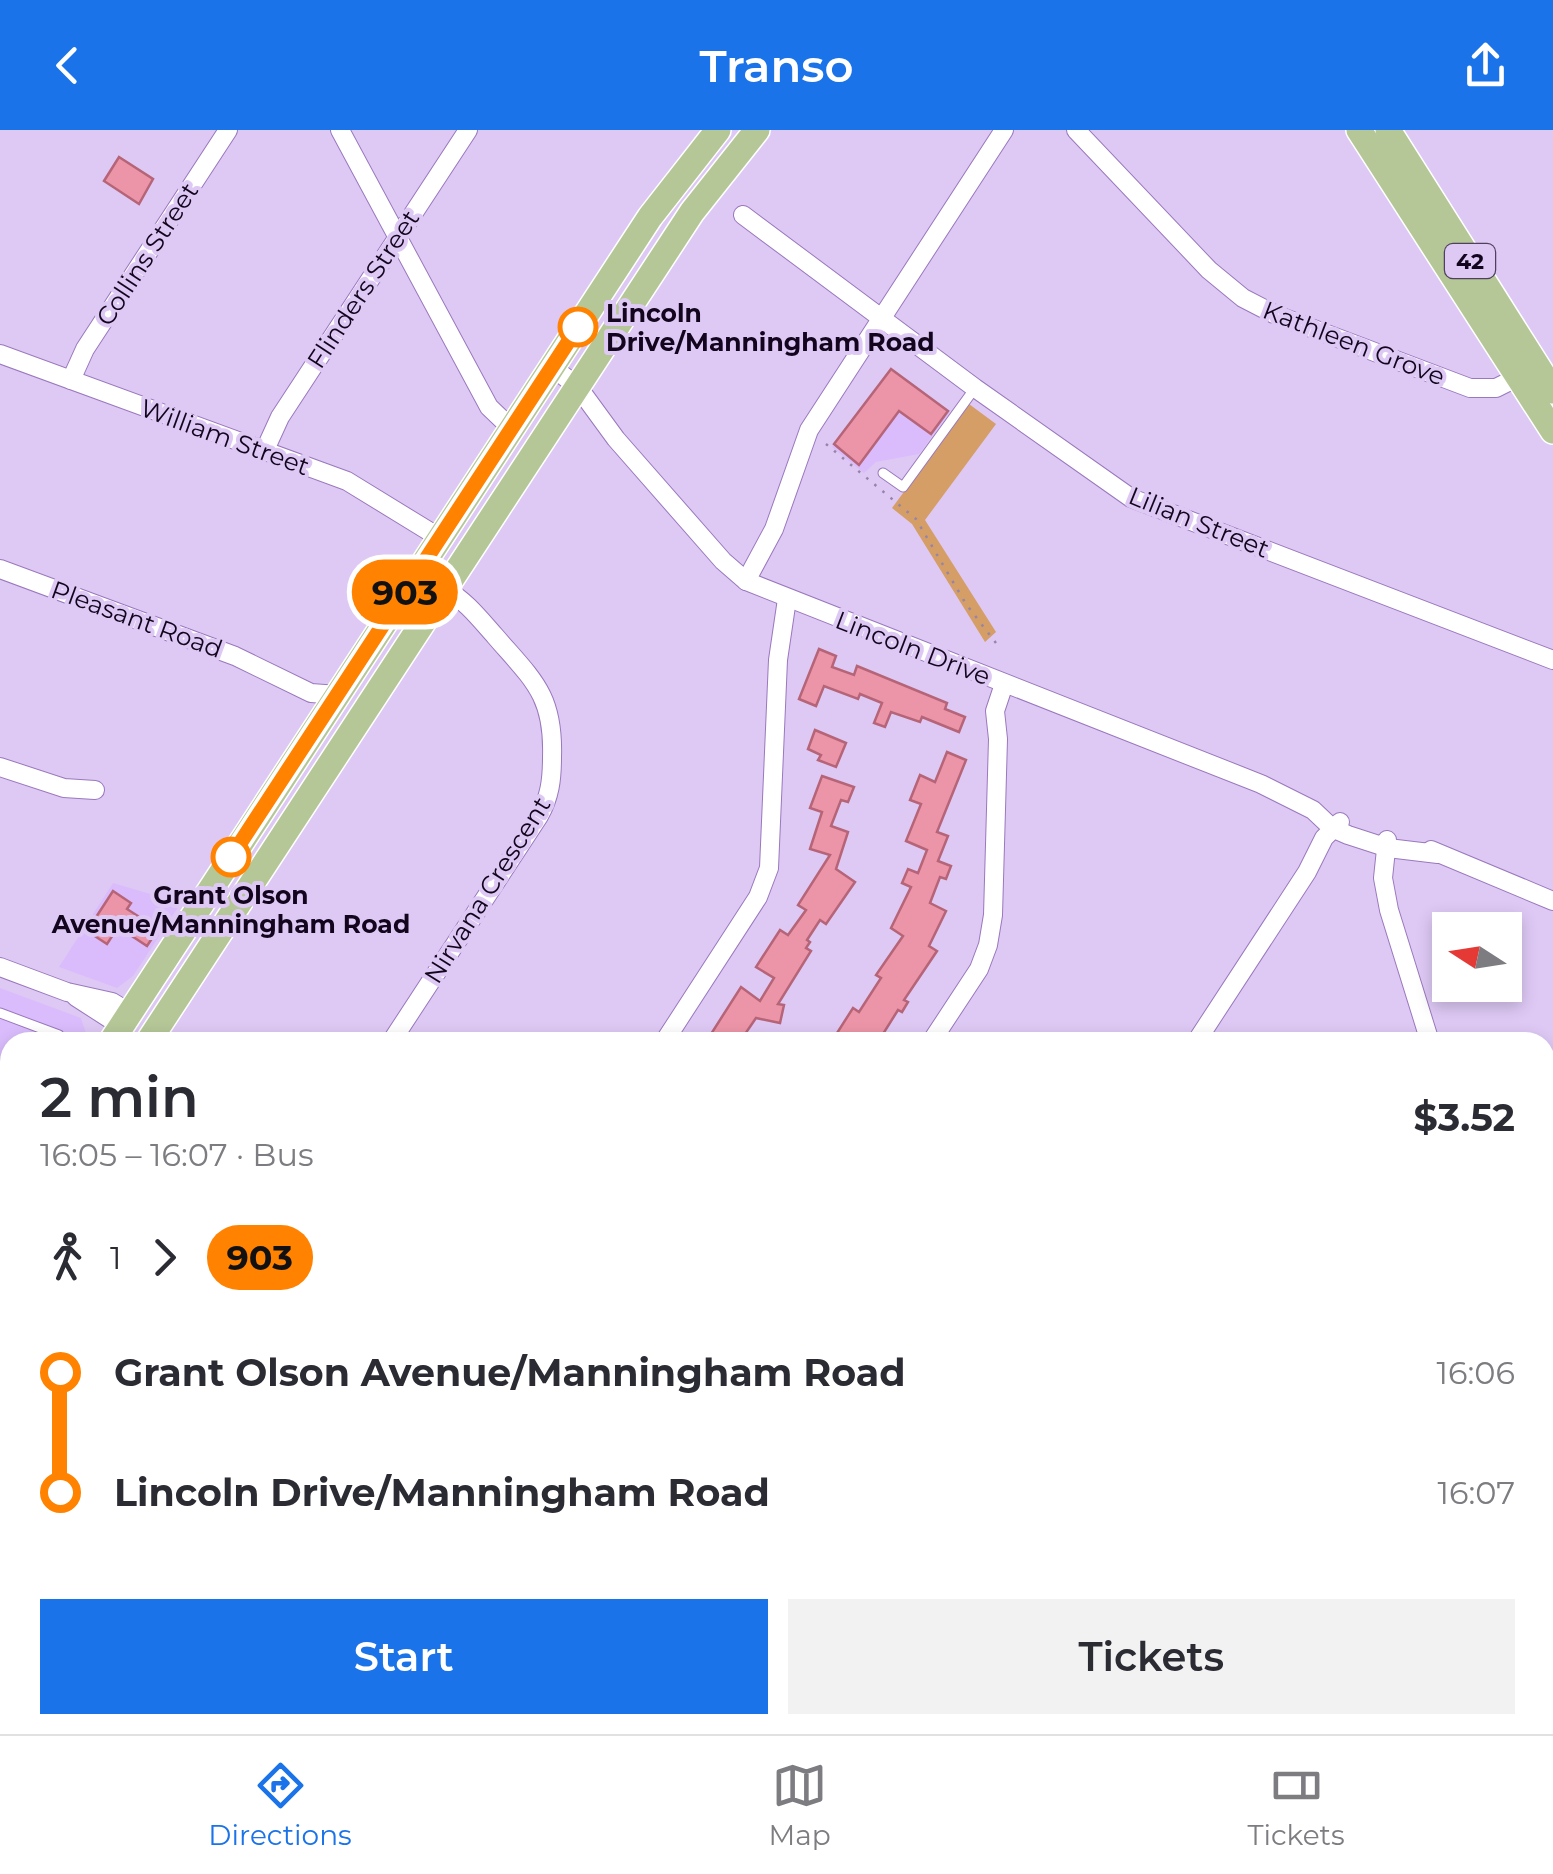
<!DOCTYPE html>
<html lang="en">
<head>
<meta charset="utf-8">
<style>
	:root { --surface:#fff; --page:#f2f2f3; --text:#2b2b33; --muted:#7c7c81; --line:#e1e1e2; --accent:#1a73e8 }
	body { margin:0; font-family:Montserrat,sans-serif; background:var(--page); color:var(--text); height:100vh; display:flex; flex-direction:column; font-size:38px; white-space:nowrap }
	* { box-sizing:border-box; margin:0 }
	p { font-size:32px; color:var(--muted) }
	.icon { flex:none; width:55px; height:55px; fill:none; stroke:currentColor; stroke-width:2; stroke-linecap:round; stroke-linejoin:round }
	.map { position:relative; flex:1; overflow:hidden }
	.drawer { position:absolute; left:0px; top:902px; width:1555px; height:702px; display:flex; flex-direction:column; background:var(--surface); border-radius:30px 30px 0 0; box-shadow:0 5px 15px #0003 }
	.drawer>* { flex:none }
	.badge { padding:0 20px; border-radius:32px; font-size:35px; line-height:65px }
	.needle { width:65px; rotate:282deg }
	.fabs { position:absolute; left:1432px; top:782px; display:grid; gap:20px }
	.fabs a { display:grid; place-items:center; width:90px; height:90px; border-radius:0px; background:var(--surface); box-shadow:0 5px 15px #0003; font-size:50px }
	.map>.badge { position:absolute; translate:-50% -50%; box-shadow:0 0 0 5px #fff }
	.legs { display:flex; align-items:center; gap:15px; height:110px; padding:0 40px; font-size:32px }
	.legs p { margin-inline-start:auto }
	.headline { display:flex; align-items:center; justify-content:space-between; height:170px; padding:0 40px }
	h1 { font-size:55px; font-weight:600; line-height:75px }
	.button { display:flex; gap:20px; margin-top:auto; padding:20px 40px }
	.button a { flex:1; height:115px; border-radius:0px; background:var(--accent); color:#fff; font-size:40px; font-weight:600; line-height:115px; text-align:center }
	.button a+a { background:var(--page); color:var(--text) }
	ul { padding:0 40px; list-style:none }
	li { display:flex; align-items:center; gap:35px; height:120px; font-size:38px }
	li i { display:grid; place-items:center; width:15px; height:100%; margin:0 12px; background:currentColor }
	li i::after { content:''; width:25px; height:25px; margin:-12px; border:8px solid; border-radius:50%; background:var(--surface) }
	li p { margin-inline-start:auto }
	li:first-child i { background:linear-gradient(#0000 50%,currentColor 0) }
	li:last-child i { background:linear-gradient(currentColor 50%,#0000 0) }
	header { display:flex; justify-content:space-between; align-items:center; height:130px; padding:0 40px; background:var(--accent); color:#fff; font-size:45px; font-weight:600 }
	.tab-bar { display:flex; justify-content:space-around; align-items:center; height:140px; border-top:2px solid var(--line); background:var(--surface); font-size:28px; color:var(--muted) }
	.tab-bar a { display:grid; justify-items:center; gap:5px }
	.tab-bar .on { color:var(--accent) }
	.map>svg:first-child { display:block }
	.built { fill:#dabcfc }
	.green { fill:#d59e66 }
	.building { fill:#ed95a8; stroke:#b66477; stroke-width:2.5 }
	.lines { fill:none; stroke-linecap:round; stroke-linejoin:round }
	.lane-casing { stroke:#9a78bd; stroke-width:11 }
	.street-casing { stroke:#9a78bd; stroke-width:20 }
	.primary-casing { stroke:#fff; stroke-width:28 }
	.path { stroke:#9684a9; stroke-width:2.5; stroke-dasharray:2.5 8; stroke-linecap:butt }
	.lane { stroke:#fff; stroke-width:9 }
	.street { stroke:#fff; stroke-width:18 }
	.primary { stroke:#b5c797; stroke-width:25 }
	.line-1-casing { stroke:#fff; stroke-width:22 }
	.line-1 { stroke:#ff8200; stroke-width:15 }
	.stop-1-dot { fill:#fff; stroke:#ff8200; stroke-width:5 }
	.labels { text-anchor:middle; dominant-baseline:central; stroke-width:8; stroke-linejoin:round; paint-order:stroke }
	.shield { fill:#dec9f5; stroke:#4f405e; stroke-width:2.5 }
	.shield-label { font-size:22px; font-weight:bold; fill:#12051d }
	.street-label { font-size:25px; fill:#12051d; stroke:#dec9f5 }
	.stop-label { font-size:25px; font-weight:bold; fill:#12051d; stroke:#dec9f5; text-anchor:start }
</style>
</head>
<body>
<header><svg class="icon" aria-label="back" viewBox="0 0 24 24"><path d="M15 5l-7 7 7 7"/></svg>Transo<svg class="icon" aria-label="share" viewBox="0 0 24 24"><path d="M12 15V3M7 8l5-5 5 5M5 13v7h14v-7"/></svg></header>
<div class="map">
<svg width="1553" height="1604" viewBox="0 0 1553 1604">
	<rect width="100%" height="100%" fill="#dec9f5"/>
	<g class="built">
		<polygon points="891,239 950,282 919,324 876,332 864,343 832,317"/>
		<polygon points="113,753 181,773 133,846 117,858 59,837"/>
		<polygon points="0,858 81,888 87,906 83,912 10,912 10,1023 0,1038"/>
	</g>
	<g class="green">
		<polygon points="969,274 996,294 925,390 996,502 985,512 912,394 892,378"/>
		<polygon points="857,1595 1389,1595 1391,1604 852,1604"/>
	</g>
	<g class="building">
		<polygon points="119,27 153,49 139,74 104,51"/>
		<polygon points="891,239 948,281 931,304 899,281 859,335 834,314"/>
		<polygon points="819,519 836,526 832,537 854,545 857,536 947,573 945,579 965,587 959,602 922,587 920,592 891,582 885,597 874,593 882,573 860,564 858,569 824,556 816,576 799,569"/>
		<polygon points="815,600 846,613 836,637 818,630 821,625 808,619"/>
		<polygon points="947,622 966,630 937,702 948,706 938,731 951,736 946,749 940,747 930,773 946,781 929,816 937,821 904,870 908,872 902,882 898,880 878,912 838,912 842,906 837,903 853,878 859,882 881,848 876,845 903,806 891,798 911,757 902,753 908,739 918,743 927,720 906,711 921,674 910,670 920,645 935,652"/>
		<polygon points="822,646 854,657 848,672 841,670 831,696 848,702 836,739 855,752 826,794 820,790 807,810 810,812 806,818 811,821 778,874 784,875 780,893 756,888 745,904 758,912 724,912 711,904 741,857 760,871 774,848 756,837 780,800 788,805 806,780 798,775 830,725 810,719 822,682 810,678"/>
		<polygon points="113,761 131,773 127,779 158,799 147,816 118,797 107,814 87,801"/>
	</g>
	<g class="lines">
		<defs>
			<g id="lane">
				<polyline points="883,343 903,357 975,258"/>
				<polyline points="0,883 59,905 54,912"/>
				<polyline points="0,998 10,981"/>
			</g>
			<g id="street">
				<polyline points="340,0 489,277 512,299"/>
				<polyline points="1076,0 1209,140 1243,168 1274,184 1470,258 1496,258 1518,247"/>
				<polyline points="743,85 975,258 1131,368 1553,530"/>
				<polyline points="0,224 347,351 440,408"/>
				<polyline points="552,237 578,257 616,309 723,431 746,451 1261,654 1313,680 1332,698 1348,705 1388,718 1438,724"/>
				<polyline points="71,250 85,219 228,0"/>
				<polyline points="264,322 280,287 468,0"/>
				<polyline points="0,439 235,526 311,563 338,565"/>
				<polyline points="746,451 774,399 809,300 1004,0"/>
				<polyline points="0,637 64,658 95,660"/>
				<polyline points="1387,710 1383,748 1389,780 1430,912"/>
				<polyline points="1431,720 1553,771"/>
				<polyline points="0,837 67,862 112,872 130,883"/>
				<polyline points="76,867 121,896"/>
				<path d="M391,912L539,686C550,667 552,649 552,627C554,565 533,550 495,506C479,488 466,471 445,459"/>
				<polyline points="664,912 758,767 769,738 778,530 787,469"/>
				<polyline points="931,912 979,839 988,815 993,785 998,609 995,581 1004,554"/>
				<polyline points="1196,912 1307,742 1324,708 1340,692"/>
				<polyline points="0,1159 10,1163"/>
				<polyline points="1545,1282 1553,1308"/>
				<polyline points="0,1543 10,1540"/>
				<polyline points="197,1595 222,1604"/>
				<polyline points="1406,1595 1408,1604"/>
				<polyline points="138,1604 139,1595"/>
				<polyline points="508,1604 513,1595"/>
				<polyline points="733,1604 738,1595"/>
			</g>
			<g id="primary">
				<polyline points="1359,0 1553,301"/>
				<polyline points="1388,0 1553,261"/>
				<polyline points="111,912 650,87 718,0"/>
				<polyline points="148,912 692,82 757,0"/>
				<polyline points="0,1081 10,1065"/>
				<polyline points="0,1139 10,1123"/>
			</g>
		</defs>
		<use href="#lane" class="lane-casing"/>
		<use href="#street" class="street-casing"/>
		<use href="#primary" class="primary-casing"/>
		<g class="path">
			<polyline points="826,314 916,389 966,474 999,517"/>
			<polyline points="1545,1330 1553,1356"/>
			<polyline points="1545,1537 1553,1535"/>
			<polyline points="238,1595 263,1604"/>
			<polyline points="1036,1595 1064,1604"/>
			<polyline points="870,1604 876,1595"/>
			<polyline points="1015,1604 1016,1595"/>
			<polyline points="1198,1604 1221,1601 1240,1604"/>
			<polyline points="1253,1604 1255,1595"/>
			<polyline points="1378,1604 1389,1596"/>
		</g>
		<use href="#lane" class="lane"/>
		<use href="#street" class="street"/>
		<use href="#primary" class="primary"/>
	</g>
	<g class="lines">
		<defs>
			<polyline id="line-1" points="231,727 578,197"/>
		</defs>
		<use href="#line-1" class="line-1-casing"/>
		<use href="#line-1" class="line-1"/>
	</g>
	<g class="stop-1-dot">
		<circle cx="578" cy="197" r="18"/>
		<circle cx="231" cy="727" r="18"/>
	</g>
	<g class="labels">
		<rect class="shield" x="1445" y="114" width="50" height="34" rx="8"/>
		<g class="shield-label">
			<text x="1470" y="131">42</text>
		</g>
		<g class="street-label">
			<text transform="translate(147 124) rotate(-57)">Collins Street</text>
			<text transform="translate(363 159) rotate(-57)">Flinders Street</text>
			<text transform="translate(1354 213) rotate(21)">Kathleen Grove</text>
			<text transform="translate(225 307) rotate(20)">William Street</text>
			<text transform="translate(1199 392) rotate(22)">Lilian Street</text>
			<text transform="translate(137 489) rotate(20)">Pleasant Road</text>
			<text transform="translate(913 518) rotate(21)">Lincoln Drive</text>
			<text transform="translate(487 760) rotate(-58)">Nirvana Crescent</text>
		</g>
		<g class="stop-label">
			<text x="606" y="183">Lincoln<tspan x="606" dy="29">Drive/Manningham Road</tspan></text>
			<text x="231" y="765" text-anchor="middle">Grant Olson<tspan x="231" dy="29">Avenue/Manningham Road</tspan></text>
		</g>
	</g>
</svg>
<div class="fabs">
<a><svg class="needle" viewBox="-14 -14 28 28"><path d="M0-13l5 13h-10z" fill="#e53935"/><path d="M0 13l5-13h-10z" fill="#7c7c81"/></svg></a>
</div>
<b class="badge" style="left:405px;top:462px;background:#ff8200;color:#111">903</b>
<section class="drawer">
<div class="headline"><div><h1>2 min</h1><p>16:05 – 16:07 · Bus</p></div><b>$3.52</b></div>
<div class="legs"><svg class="icon" aria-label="walk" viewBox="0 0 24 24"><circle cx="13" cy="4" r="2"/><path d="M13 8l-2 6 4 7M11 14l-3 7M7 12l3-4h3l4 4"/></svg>1<svg class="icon" aria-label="forward" viewBox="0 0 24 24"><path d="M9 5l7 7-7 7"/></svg><b class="badge" style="background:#ff8200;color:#111">903</b></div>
<ul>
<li><i style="color:#ff8200"></i><b>Grant Olson Avenue/Manningham Road</b><p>16:06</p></li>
<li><i style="color:#ff8200"></i><b>Lincoln Drive/Manningham Road</b><p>16:07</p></li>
</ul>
<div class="button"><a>Start</a><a>Tickets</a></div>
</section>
</div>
<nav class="tab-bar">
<a class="on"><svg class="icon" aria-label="directions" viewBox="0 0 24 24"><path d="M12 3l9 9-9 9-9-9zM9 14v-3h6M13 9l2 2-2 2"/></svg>Directions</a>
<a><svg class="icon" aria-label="map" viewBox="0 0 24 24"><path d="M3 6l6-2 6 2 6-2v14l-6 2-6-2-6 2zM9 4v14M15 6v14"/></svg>Map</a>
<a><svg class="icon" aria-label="tickets" viewBox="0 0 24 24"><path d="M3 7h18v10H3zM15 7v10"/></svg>Tickets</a>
</nav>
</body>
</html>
